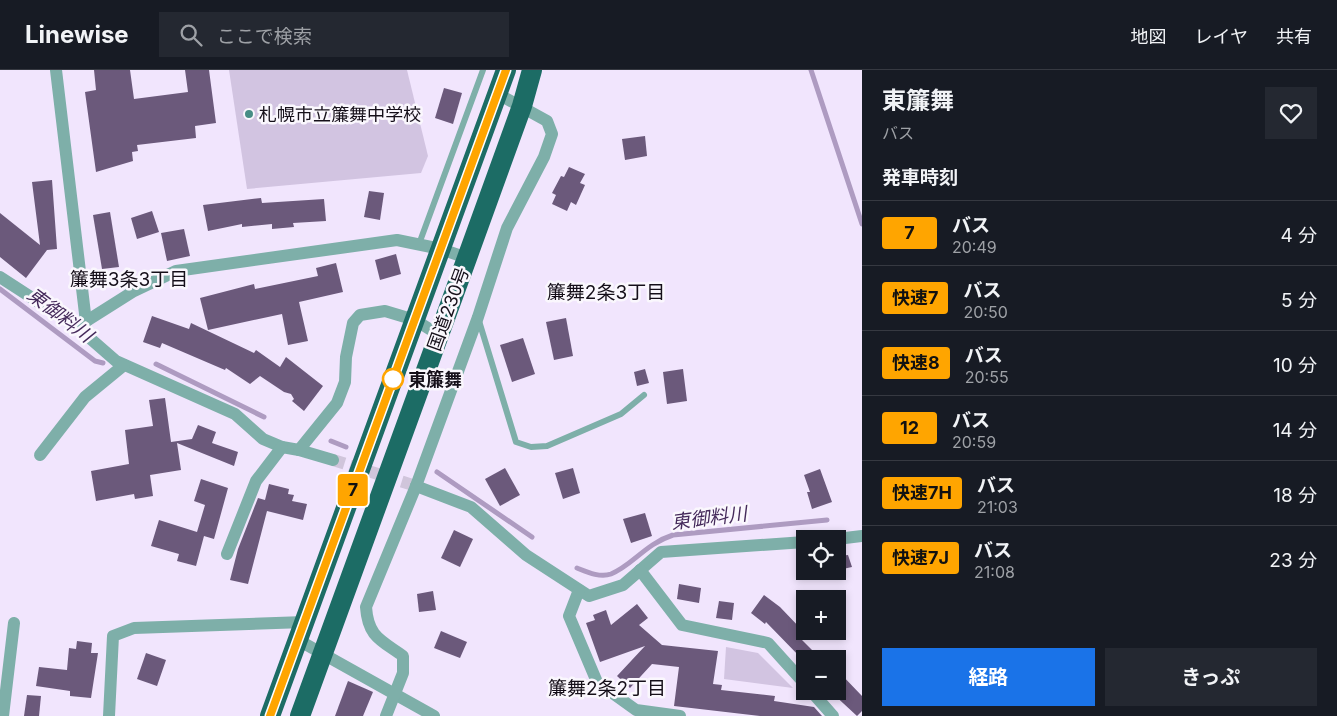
<!DOCTYPE html>
<html lang="ja">
<head>
<meta charset="utf-8">
<style>
	:root { --surface:#171b24; --page:#242831; --text:#f1f3f6; --muted:#9ea1a6; --line:#363941; --accent:#1a73e8 }
	body { margin:0; font-family:Inter,"Noto Sans JP",sans-serif; background:var(--page); color:var(--text); height:100vh; display:flex; flex-direction:column; font-size:19px; white-space:nowrap }
	* { box-sizing:border-box; margin:0 }
	p { font-size:16px; color:var(--muted) }
	.icon { flex:none; width:28px; height:28px; fill:none; stroke:currentColor; stroke-width:2; stroke-linecap:round; stroke-linejoin:round }
	.map { position:relative; flex:1; overflow:hidden }
	.side { display:flex; flex-direction:column; background:var(--surface); width:475px }
	.side>* { flex:none }
	.badge { padding:0 10px; border-radius:4px; font-size:18px; line-height:32px }
	.controls { position:absolute; left:796px; top:460px; display:grid; gap:10px }
	.controls a { display:grid; place-items:center; width:50px; height:50px; border-radius:0px; background:var(--surface); box-shadow:0 2px 8px #0003; font-size:25px }
	.map>.badge { position:absolute; translate:-50% -50%; box-shadow:0 0 0 2px #fff }
	h2 { padding:0 20px; font-size:19px; line-height:45px }
	.round { display:grid; place-items:center; flex:none; width:52px; height:52px; border-radius:0px; background:var(--page) }
	.head { display:flex; align-items:center; justify-content:space-between; height:85px; padding:0 20px }
	h1 { font-size:24px; font-weight:700; line-height:38px }
	.button { display:flex; gap:10px; margin-top:auto; padding:10px 20px }
	.button a { flex:1; height:58px; border-radius:0px; background:var(--accent); color:#fff; font-size:20px; font-weight:700; line-height:58px; text-align:center }
	.button a+a { background:var(--page); color:var(--text) }
	ul { padding:0; list-style:none }
	li { display:flex; align-items:center; gap:15px; height:65px; padding:0 20px; border-top:1px solid var(--line) }
	li div { flex:1 }
	li b { display:block; font-size:19px }
	li em { font-style:normal }
	li .badge { min-width:55px; font-weight:700; text-align:center }
	header { display:flex; align-items:center; gap:30px; box-sizing:border-box; height:70px; padding:0 25px; background:var(--surface); border-bottom:1px solid var(--line) }
	header strong { font-size:24px }
	nav { display:flex; gap:28px; margin-inline-start:auto; font-size:18px }
	.search { width:350px; height:45px; background:var(--page); display:flex; align-items:center; gap:12px; box-sizing:border-box; padding:0 18px; border-radius:0px; color:var(--muted); font-size:19px }
	main { display:flex; flex:1; min-height:0 }
	.map>svg:first-child { display:block }
	.green { fill:#d2c4e1 }
	.lines { fill:none; stroke-linecap:round; stroke-linejoin:round }
	.stream { stroke:#ae9bc1; stroke-width:5 }
	.building { fill:#6b597b }
	.minor-tunnel { stroke:#d0c5db; stroke-width:12; stroke-dasharray:12 6; stroke-linecap:butt }
	.service { stroke:#7eafa9; stroke-width:6 }
	.minor { stroke:#7eafa9; stroke-width:12 }
	.trunk { stroke:#1c6c65; stroke-width:20 }
	.line-casing { stroke:#fff; stroke-width:11 }
	.line { stroke:#ffa500; stroke-width:8 }
	.poi-dot { fill:#478d85; stroke:#faf7fd; stroke-width:2 }
	.stop-dot { fill:#fff; stroke:#ffa500; stroke-width:2.5 }
	.labels { text-anchor:middle; dominant-baseline:central; stroke-width:5; stroke-linejoin:round; paint-order:stroke }
	.poi-label { font-size:18px; fill:#150f19; stroke:#faf7fd; text-anchor:start }
	.street-label { font-size:18px; fill:#150f19; stroke:#faf7fd }
	.stop-label { font-size:18px; font-weight:bold; fill:#150f19; stroke:#faf7fd; text-anchor:start }
	.neighbourhood-label { font-size:19px; fill:#150f19; stroke:#faf7fd }
	.water-label { font-size:19px; font-style:italic; fill:#452a5b; stroke:#faf7fd }
</style>
</head>
<body>
<header>
<strong>Linewise</strong>
<div class="search"><svg class="icon" aria-label="search" viewBox="0 0 24 24"><circle cx="10" cy="10" r="6"/><path d="M15 15l6 6"/></svg>ここで検索</div>
<nav><a>地図</a><a>レイヤ</a><a>共有</a></nav>
</header>
<main>
<div class="map">
<svg width="862" height="646" viewBox="0 0 862 646">
	<rect width="100%" height="100%" fill="#f1e5fd"/>
	<g class="green">
		<polygon points="229,0 407,0 428,86 421,103 247,119"/>
		<polygon points="726,577 758,583 793,618 724,609"/>
	</g>
	<g class="lines">
		<g class="stream">
			<polyline points="811,0 862,154"/>
			<polyline points="0,219 95,291 103,293"/>
			<polyline points="156,294 264,347"/>
			<polyline points="331,371 346,377"/>
			<polyline points="437,402 532,467"/>
			<path d="M577,498C587,502 600,508 611,504C633,495 645,474 673,465L827,450"/>
		</g>
	</g>
	<g class="building">
		<polygon points="94,0 130,0 134,29 188,22 185,0 209,0 216,53 195,56 196,68 137,75 138,81 132,82 133,91 96,102 85,22 96,20"/>
		<polygon points="444,18 462,23 453,54 435,48"/>
		<polygon points="645,66 647,86 625,90 622,69"/>
		<polygon points="569,97 585,104 580,113 585,115 576,135 571,132 567,141 552,134 556,125 552,123 561,106 564,107"/>
		<polygon points="52,110 57,179 47,180 26,208 0,187 0,143 40,175 32,112"/>
		<polygon points="369,121 384,123 380,150 364,147"/>
		<polygon points="261,128 262,133 324,129 326,151 293,153 294,157 272,159 272,154 242,157 242,154 208,161 203,135"/>
		<polygon points="152,141 159,162 137,169 131,148"/>
		<polygon points="110,142 119,197 102,199 93,145"/>
		<polygon points="184,159 190,186 167,191 161,163"/>
		<polygon points="396,184 401,204 380,210 375,190"/>
		<polygon points="336,193 343,222 299,232 308,271 288,275 282,244 208,260 200,228 254,214 255,219 318,206 316,198"/>
		<polygon points="152,246 189,259 191,253 254,283 256,280 280,297 286,287 323,316 304,341 292,331 294,329 291,324 284,322 260,306 250,314 226,298 225,300 162,273 160,278 143,272"/>
		<polygon points="566,248 573,286 554,290 546,252"/>
		<polygon points="523,268 535,304 512,312 500,275"/>
		<polygon points="645,299 649,313 637,316 634,302"/>
		<polygon points="683,299 687,331 667,334 663,302"/>
		<polygon points="165,328 171,372 192,369 198,355 216,362 212,373 238,382 234,396 177,373 181,400 150,405 153,426 135,429 134,424 96,431 91,401 129,394 125,360 153,356 149,330"/>
		<polygon points="505,398 520,425 500,436 485,409"/>
		<polygon points="573,398 580,423 563,429 555,403"/>
		<polygon points="820,399 832,432 812,439 807,422 810,422 804,405"/>
		<polygon points="201,409 228,418 214,469 204,466 196,496 177,491 179,484 151,476 159,450 197,462 205,435 194,431"/>
		<polygon points="269,414 289,419 288,424 294,425 292,431 307,434 303,450 267,441 248,514 230,510 238,479 258,428 265,430"/>
		<polygon points="645,443 652,466 631,473 623,449"/>
		<polygon points="454,460 473,469 460,497 441,488"/>
		<polygon points="848,485 852,497 838,500 838,486"/>
		<polygon points="679,514 701,518 699,533 677,529"/>
		<polygon points="433,521 436,540 419,542 417,524"/>
		<polygon points="764,525 780,537 802,560 797,565 821,589 802,589 766,552 765,554 751,543"/>
		<polygon points="719,531 734,533 732,550 716,548"/>
		<polygon points="637,534 648,548 639,555 662,575 718,581 713,614 722,615 721,620 775,626 774,631 814,637 822,646 760,646 674,636 679,597 652,594 630,618 617,606 645,576 600,592 586,553 595,550 593,545 606,540 611,555"/>
		<polygon points="441,561 467,572 460,588 434,578"/>
		<polygon points="77,571 92,573 91,583 98,583 91,628 70,626 70,621 36,616 39,597 67,600 69,578 76,579"/>
		<polygon points="146,583 166,590 157,616 137,609"/>
		<polygon points="838,601 862,626 862,641 857,646 830,621 838,621"/>
		<polygon points="348,611 373,622 363,646 335,646"/>
		<polygon points="27,625 41,626 39,646 24,646"/>
	</g>
	<g class="lines">
		<polyline class="minor-tunnel" points="333,390 416,416"/>
		<g class="service">
			<polyline points="419,174 483,0"/>
			<polyline points="479,251 516,372 531,377 547,376 621,344 644,325"/>
		</g>
		<g class="minor">
			<polyline points="56,0 86,252"/>
			<polyline points="0,207 77,257 116,291 235,344 263,369 282,377 299,380 333,390"/>
			<polyline points="77,257 134,221 176,201 397,170 441,179 467,188"/>
			<polyline points="299,380 337,333 345,312 346,287 353,253 360,245 385,241 415,250 439,265"/>
			<polyline points="40,385 85,327 124,295"/>
			<polyline points="416,416 471,437 526,485 589,526 623,515 661,482 805,472"/>
			<polyline points="837,469 862,466"/>
			<polyline points="227,484 256,411 282,377"/>
			<polyline points="640,500 682,555 768,573 805,614"/>
			<polyline points="579,520 569,546 597,612 636,640 680,646"/>
			<polyline points="298,570 434,646"/>
			<polyline points="811,621 833,646"/>
			<polyline points="3,646 14,553"/>
			<polyline points="109,646 113,566 134,558 305,552"/>
			<path d="M386,646L403,603V586C381,570 368,567 366,537L416,416L478,247L507,158L544,87L552,64L547,51L498,24"/>
		</g>
		<g class="trunk">
			<polyline points="270,646 506,0"/>
			<polyline points="300,646 467,188 522,36 532,0"/>
		</g>
	</g>
	<g class="lines">
		<defs>
			<polyline id="line" points="270,646 506,0"/>
		</defs>
		<use href="#line" class="line-casing"/>
		<use href="#line" class="line"/>
	</g>
	<circle class="poi-dot" cx="249" cy="44" r="5"/>
	<circle class="stop-dot" cx="393" cy="309" r="10"/>
	<g class="labels">
		<g class="poi-label">
			<text x="259" y="44">札幌市立簾舞中学校</text>
		</g>
		<g class="street-label">
			<text transform="translate(448 239) rotate(-70)">国道230号</text>
		</g>
		<g class="stop-label">
			<text x="408" y="309">東簾舞</text>
		</g>
		<g class="neighbourhood-label">
			<text x="129" y="209">簾舞3条3丁目</text>
			<text x="606" y="222">簾舞2条3丁目</text>
			<text x="607" y="618">簾舞2条2丁目</text>
		</g>
		<g class="water-label">
			<text transform="translate(60 245) rotate(37)">東御料川</text>
			<text transform="translate(709 448) rotate(-7)">東御料川</text>
		</g>
	</g>
</svg>
<div class="controls">
<a><svg class="icon" aria-label="locate" viewBox="0 0 24 24"><circle cx="12" cy="12" r="6"/><path d="M12 2v4M12 18v4M2 12h4M18 12h4"/></svg></a>
<a>+</a>
<a>−</a>
</div>
<b class="badge" style="left:353px;top:420px;background:#ffa500;color:#111">7</b>
</div>
<section class="side">
<div class="head"><div><h1>東簾舞</h1><p>バス</p></div><a class="round"><svg class="icon" aria-label="heart" viewBox="0 0 24 24"><path d="M12 20l-8-8c-3-5 5-10 8-4 3-6 11-1 8 4z"/></svg></a></div>
<h2>発車時刻</h2>
<ul>
<li><span class="badge" style="background:#ffa500;color:#111">7</span><div><b>バス</b><p>20:49</p></div><em>4 分</em></li>
<li><span class="badge" style="background:#ffa500;color:#111">快速7</span><div><b>バス</b><p>20:50</p></div><em>5 分</em></li>
<li><span class="badge" style="background:#ffa500;color:#111">快速8</span><div><b>バス</b><p>20:55</p></div><em>10 分</em></li>
<li><span class="badge" style="background:#ffa500;color:#111">12</span><div><b>バス</b><p>20:59</p></div><em>14 分</em></li>
<li><span class="badge" style="background:#ffa500;color:#111">快速7H</span><div><b>バス</b><p>21:03</p></div><em>18 分</em></li>
<li><span class="badge" style="background:#ffa500;color:#111">快速7J</span><div><b>バス</b><p>21:08</p></div><em>23 分</em></li>
</ul>
<div class="button"><a>経路</a><a>きっぷ</a></div>
</section>
</main>
</body>
</html>
